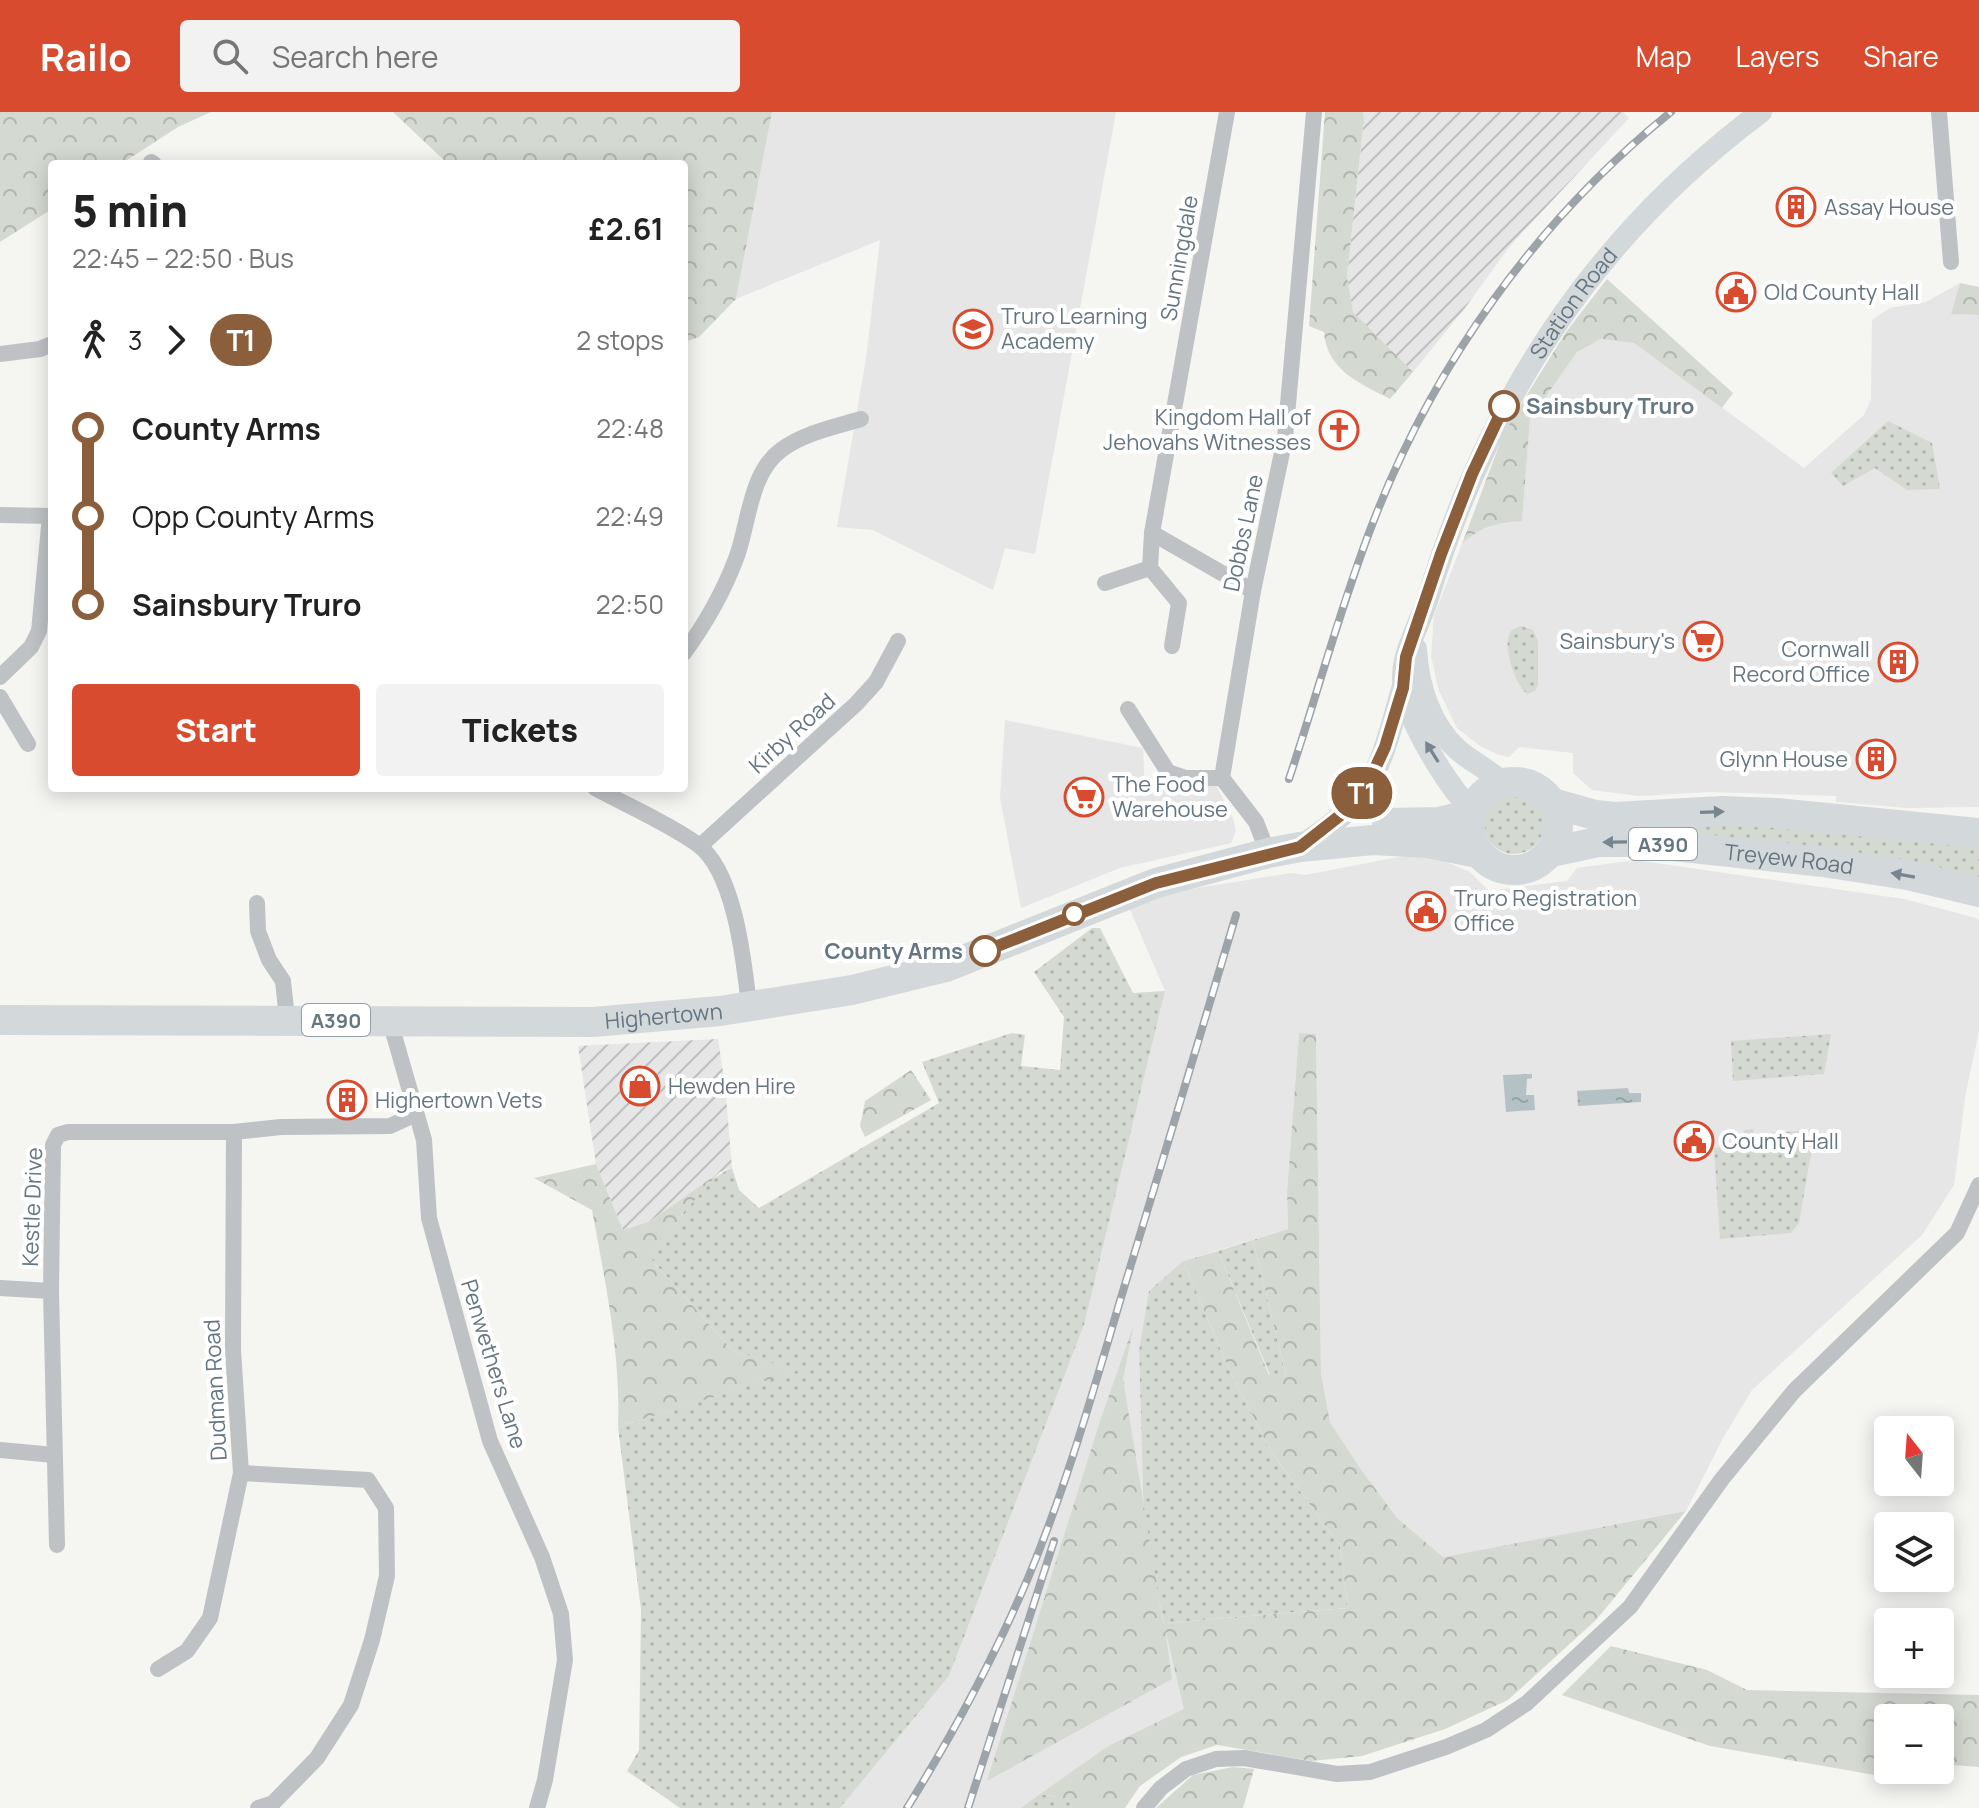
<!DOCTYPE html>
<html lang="en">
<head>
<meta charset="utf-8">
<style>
	:root { --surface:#fff; --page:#f2f2f2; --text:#222; --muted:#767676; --accent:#d94b2e }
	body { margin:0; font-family:Manrope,sans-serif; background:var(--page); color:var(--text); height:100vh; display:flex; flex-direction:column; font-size:30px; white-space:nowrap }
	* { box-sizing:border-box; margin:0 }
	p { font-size:26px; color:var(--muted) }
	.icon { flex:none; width:44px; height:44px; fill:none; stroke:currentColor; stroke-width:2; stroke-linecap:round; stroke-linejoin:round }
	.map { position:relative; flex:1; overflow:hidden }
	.details { position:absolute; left:48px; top:48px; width:640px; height:632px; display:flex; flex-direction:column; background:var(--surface); border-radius:8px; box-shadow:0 4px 20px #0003 }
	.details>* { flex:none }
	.badge { padding:0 16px; border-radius:26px; font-size:28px; line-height:52px }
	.needle { width:52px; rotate:343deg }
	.fabs { position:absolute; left:1874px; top:1304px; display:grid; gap:16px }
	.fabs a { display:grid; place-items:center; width:80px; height:80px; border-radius:8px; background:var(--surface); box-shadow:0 4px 20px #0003; font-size:40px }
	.map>.badge { position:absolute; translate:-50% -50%; box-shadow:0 0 0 4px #fff }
	.legs { display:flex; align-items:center; gap:12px; height:88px; padding:0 24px; font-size:26px }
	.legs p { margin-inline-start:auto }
	.head { display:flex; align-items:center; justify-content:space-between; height:136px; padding:0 24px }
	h1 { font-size:44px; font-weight:800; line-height:60px }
	.button { display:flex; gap:16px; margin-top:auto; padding:16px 24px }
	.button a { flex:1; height:92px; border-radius:8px; background:var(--accent); color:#fff; font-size:32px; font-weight:800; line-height:92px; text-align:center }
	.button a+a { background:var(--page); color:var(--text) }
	ul { padding:0 24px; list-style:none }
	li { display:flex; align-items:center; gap:28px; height:88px; font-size:30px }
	li i { display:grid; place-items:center; width:12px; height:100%; margin:0 10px; background:currentColor }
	li i::after { content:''; width:20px; height:20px; margin:-10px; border:6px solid; border-radius:50%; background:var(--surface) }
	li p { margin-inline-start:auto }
	li:first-child i { background:linear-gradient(#0000 50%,currentColor 0) }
	li:last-child i { background:linear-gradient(currentColor 50%,#0000 0) }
	header { display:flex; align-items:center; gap:48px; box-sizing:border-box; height:112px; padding:0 40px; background:var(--accent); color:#fff }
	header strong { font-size:38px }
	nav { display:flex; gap:44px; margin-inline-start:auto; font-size:28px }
	.search { width:560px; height:72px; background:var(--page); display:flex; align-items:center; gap:20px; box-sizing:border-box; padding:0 28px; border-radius:8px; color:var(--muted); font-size:30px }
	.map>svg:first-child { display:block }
	.built { fill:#e5e6e5 }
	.industrial { fill:url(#industrial-furrows) }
	.grass { fill:url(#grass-dots) }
	.forest { fill:url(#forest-crowns) }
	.water { fill:url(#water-ripples) }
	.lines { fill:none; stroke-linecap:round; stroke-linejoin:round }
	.street { stroke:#bec2c5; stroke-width:16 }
	.secondary { stroke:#d3d8db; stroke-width:22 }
	.highway { stroke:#d3d8db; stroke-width:30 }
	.rail-casing { stroke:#9da4a9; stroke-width:8 }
	.rail { stroke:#fff; stroke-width:5; stroke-dasharray:15; stroke-linecap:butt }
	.oneway { fill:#76858e }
	.line-1-casing { stroke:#fff; stroke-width:18 }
	.line-1 { stroke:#8b5e3c; stroke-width:12 }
	.stop-1-dot { fill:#fff; stroke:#8b5e3c; stroke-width:4 }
	.labels { text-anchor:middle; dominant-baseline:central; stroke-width:8; stroke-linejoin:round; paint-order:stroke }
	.shield { fill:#fff; stroke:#939fa7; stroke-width:2 }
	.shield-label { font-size:20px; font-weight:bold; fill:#657681 }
	.poi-label { font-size:22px; fill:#657681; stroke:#fff; text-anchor:start }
	.street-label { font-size:22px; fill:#657681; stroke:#fff }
	.stop-label { font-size:22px; font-weight:bold; fill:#657681; stroke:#fff; text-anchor:start }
</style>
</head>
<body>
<header>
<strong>Railo</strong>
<div class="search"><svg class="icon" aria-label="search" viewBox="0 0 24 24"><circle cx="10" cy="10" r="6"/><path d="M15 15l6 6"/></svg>Search here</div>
<nav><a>Map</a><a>Layers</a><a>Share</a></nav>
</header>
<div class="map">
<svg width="1979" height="1696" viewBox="0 0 1979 1696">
	<defs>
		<pattern id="industrial-furrows" width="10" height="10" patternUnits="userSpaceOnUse" patternTransform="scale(2)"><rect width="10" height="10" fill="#e5e6e5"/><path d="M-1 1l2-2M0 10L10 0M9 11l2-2" fill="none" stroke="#bdbfbf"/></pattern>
		<pattern id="grass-dots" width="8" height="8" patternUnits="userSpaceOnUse" patternTransform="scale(2)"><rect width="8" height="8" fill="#d4dad1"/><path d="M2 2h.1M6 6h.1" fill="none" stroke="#b0b5af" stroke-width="1.8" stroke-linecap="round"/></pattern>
		<pattern id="forest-crowns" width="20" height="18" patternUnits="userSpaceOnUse" patternTransform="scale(2)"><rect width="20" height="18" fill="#d4dad1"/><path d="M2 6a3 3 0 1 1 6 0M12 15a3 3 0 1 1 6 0" fill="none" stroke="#b0b5af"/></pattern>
		<pattern id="water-ripples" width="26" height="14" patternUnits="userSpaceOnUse" patternTransform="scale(2)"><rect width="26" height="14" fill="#b5c2c5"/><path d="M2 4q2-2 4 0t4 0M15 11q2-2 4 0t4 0" fill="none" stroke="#97a2a5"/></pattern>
	</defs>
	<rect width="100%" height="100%" fill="#f5f5f1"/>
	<g class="built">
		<polygon points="772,0 1116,0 1035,442 1005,436 993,478 873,418 837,415 866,247 880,128 736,187"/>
		<polygon points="1960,171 1951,202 1979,203 1979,695 1907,696 1836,690 1836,684 1709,680 1638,684 1592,678 1573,661 1573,641 1519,635 1509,645 1499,643 1480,634 1457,616 1439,579 1431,544 1434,504 1462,432 1478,418 1498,411 1522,408 1530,307 1576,240 1601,227 1634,231 1804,356 1864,303 1871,287 1872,208 1890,196 1926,190"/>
		<polygon points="1005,608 1143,636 1145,680 1215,671 1233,706 1236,719 1231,731 1120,756 1021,796 1000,686"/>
		<polygon points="1409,743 1429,743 1470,760 1489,779 1567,769 1577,756 1635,748 1904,787 1976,806 1979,809 1979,919 1965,985 1954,1073 1922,1123 1752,1278 1723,1326 1686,1399 1443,1445 1397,1406 1360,1356 1330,1310 1321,1261 1316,922 1299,921 1287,1080 1288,1117 1183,1149 1149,1179 1139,1238 1144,1415 1185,1597 1108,1634 1021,1696 840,1696 949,1564 1084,1213 1165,879 1128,793 1185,778 1291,761 1305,763"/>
	</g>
	<g class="industrial">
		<polygon points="1363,0 1623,0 1629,6 1510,134 1465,196 1413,260 1353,201 1347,164 1364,8"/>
		<polygon points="718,927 725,973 732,1056 720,1060 650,1109 623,1118 596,1052 578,934"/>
	</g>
	<g class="grass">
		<polygon points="1888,309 1932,331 1940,377 1907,378 1875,356 1843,374 1831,361"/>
		<path d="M1521,514L1533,518L1538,529V573L1535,579L1528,582C1516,576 1502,533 1510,521C1513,516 1516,516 1521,514Z"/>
		<circle cx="1514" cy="712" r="30"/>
		<polygon points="1696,708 1979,728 1979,771 1653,721 1652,710"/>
		<path d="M1092,816H1100L1133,881L1165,879L1084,1213L949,1564L840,1696H680L627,1659L639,1638L641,1498L618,1315L795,1259L732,1238L652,1148C671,1119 699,1069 732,1056L739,1078L759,1096L939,991L922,950L1012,921L1025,923L1021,954L1060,958L1064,905L1034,860Z"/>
		<polygon points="1831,922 1824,962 1733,969 1731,929"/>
		<polygon points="1753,1017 1754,1022 1815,1018 1799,1111 1791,1121 1720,1127 1714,1036 1739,1032 1745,1018"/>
		<polygon points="1253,1128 1286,1263 1270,1263 1218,1139"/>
		<polygon points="1183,1149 1229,1257 1270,1338 1340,1434 1348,1496 1164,1511 1144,1415 1139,1238 1149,1179"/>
		<polygon points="1040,1682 1069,1687 1071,1696 1021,1696"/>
	</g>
	<g class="forest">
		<polygon points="0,0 211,0 178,15 121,52 52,52 52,97 0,130"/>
		<polygon points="393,0 772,0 736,187 699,225 684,230 684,52 448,52"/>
		<path d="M1325,0H1363L1364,7L1347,164L1353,200L1413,260L1390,287C1360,271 1327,259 1324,220L1309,214Z"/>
		<path d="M1607,167L1733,281L1722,296L1634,231L1601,227L1577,240L1530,307L1522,409C1495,411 1482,414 1462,432L1505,318L1566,220Z"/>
		<polygon points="1960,171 1979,175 1979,203 1951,202"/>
		<polygon points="1299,921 1316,922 1321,1261 1330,1310 1360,1356 1397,1406 1443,1445 1686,1399 1596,1508 1508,1588 1445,1617 1362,1644 1311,1649 1217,1633 1181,1645 1140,1674 1125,1696 1071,1696 1069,1687 1040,1682 1108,1634 1184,1597 1165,1516 1172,1567 987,1669 1099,1312 1134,1212 1123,1267 1163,1511 1348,1496 1340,1434 1270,1338 1229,1257 1183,1149 1218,1139 1269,1263 1286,1263 1253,1128 1288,1117 1287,1080"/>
		<polygon points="911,958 931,988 865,1025 860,1014 865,989"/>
		<path d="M596,1052L623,1118L650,1109L720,1060L682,1102L652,1148L732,1238L797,1259L618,1315C621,1243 605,1169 592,1098L534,1066Z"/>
		<polygon points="1611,1534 1707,1558 1747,1578 1979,1583 1979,1655 1940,1652 1940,1606 1888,1606 1888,1658 1904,1658 1886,1665 1710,1634 1562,1583"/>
		<polygon points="1233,1655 1254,1657 1243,1696 1156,1696 1193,1663"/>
	</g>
	<g class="water">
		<polygon points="1532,962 1532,966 1527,967 1526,983 1534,983 1535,998 1506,1000 1503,963"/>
		<polygon points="1628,976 1629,981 1641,981 1641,990 1578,994 1577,979"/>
	</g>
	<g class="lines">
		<g class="street">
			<polyline points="1227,0 1152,421 1253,479"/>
			<polyline points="1939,0 1951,150"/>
			<polyline points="151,50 154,52"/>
			<polyline points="0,242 40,237 52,232"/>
			<polyline points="0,403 52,404"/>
			<polyline points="1152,421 1150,456 1179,491 1172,534"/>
			<polyline points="1105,471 1150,456"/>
			<path d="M684,541C706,511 724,479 737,444C749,410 750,361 781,338C804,321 834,315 861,307"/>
			<polyline points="0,565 31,535 39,519 50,404"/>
			<polyline points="0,585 28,632"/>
			<polyline points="1128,597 1168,660 1186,666 1222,666"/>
			<path d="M595,676C628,694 666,710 697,732C735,759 744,850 749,893"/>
			<polyline points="700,734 856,592 876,570 898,529"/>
			<polyline points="1268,741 1256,710 1222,666 1253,479 1285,326 1314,0"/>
			<polyline points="257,791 258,819 269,848 283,869 287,907"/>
			<polyline points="390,909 424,1028 429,1106 490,1329 542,1445 561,1502 565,1548 545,1668 537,1696"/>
			<polyline points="0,1176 51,1179"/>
			<polyline points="0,1338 54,1343"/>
			<polyline points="241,1361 368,1368 386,1396 387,1464 372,1528 351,1593 317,1646 273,1691 258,1696"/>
			<polyline points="57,1433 51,1179 53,1033 58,1023 68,1020 234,1020 281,1015 390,1014 416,1002"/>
			<polyline points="158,1557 187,1539 210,1506 241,1361 233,1238 234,1020"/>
			<polyline points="1144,1696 1161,1676 1186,1657 1216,1647 1244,1646 1337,1662 1370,1660 1446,1635 1486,1618 1527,1591 1630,1495 1722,1367 1794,1279 1957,1121 1979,1073"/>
		</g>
		<g class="secondary">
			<path d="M1416,537C1418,573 1430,613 1458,638C1472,650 1489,658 1503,671"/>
			<path id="s1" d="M1472,698C1448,675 1409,611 1404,578C1398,546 1419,515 1428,486C1488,287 1594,125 1761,0"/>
			<path d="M1301,734C1319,721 1340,708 1355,691C1382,660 1391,615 1402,577"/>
		</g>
		<g class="highway">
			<circle cx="1514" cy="714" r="44"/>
			<polyline points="1552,691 1595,703 1615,705 1722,699 1776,701 1979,721"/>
			<polyline points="1387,711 1439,710 1471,702"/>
			<path id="s2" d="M1551,740L1598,730H1636L1823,750L1907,763L1979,780"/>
			<path id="s3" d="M0,908L593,910L720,899L852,878L946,855L1156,771L1268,741L1300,735L1373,728L1427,731L1478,741"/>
		</g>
		<defs>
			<g id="rail">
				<path d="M1289,667C1317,583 1340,496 1372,413C1433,253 1537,108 1671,0"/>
				<path d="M907,1696C953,1622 994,1546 1028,1466C1067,1373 1094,1276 1123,1179C1161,1054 1199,928 1236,803"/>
				<polyline points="968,1696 1054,1429"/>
			</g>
		</defs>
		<use href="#rail" class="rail-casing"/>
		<use href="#rail" class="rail"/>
	</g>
	<defs><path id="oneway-solid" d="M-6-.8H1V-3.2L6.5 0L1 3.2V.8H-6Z" transform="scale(2)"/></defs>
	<g class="oneway">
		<use href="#oneway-solid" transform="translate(1432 640) rotate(-122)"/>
		<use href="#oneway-solid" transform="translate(1712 700) rotate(-2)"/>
		<use href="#oneway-solid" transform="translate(1615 730) rotate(179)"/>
		<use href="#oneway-solid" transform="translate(1903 763) rotate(-170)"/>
	</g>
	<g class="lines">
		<defs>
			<polyline id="line-1" points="985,839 1156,771 1300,735 1356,691 1367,674 1385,635 1403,576 1406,545 1441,442 1472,362 1504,294"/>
		</defs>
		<use href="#line-1" class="line-1-casing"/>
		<use href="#line-1" class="line-1"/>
	</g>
	<defs>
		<symbol id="building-ring" viewBox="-11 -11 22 22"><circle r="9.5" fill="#fff" stroke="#d94b2e" stroke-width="1.5"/><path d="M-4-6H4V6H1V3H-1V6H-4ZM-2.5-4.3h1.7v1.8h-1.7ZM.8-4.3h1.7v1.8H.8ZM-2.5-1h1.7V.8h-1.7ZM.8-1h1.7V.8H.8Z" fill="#d94b2e"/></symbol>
		<symbol id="civic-ring" viewBox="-11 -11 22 22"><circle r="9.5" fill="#fff" stroke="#d94b2e" stroke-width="1.5"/><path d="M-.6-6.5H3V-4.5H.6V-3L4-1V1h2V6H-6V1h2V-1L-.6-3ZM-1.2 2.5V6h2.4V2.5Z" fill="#d94b2e"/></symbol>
		<symbol id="school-ring" viewBox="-11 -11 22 22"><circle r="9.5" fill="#fff" stroke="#d94b2e" stroke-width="1.5"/><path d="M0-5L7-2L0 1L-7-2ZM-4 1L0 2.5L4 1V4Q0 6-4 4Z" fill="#d94b2e"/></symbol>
		<symbol id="church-ring" viewBox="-11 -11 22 22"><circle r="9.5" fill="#fff" stroke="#d94b2e" stroke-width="1.5"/><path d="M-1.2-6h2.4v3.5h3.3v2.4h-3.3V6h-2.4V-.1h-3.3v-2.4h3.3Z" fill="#d94b2e"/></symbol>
		<symbol id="supermarket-ring" viewBox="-11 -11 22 22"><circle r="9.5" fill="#fff" stroke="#d94b2e" stroke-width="1.5"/><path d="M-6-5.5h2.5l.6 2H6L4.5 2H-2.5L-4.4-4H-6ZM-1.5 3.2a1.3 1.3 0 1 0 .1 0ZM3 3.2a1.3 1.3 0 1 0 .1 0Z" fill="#d94b2e"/></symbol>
		<symbol id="shop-ring" viewBox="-11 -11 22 22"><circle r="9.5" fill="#fff" stroke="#d94b2e" stroke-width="1.5"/><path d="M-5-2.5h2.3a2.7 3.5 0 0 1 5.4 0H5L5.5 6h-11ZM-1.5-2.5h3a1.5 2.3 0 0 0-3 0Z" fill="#d94b2e"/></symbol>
	</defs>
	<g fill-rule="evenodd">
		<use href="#building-ring" x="1774" y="73" width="44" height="44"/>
		<use href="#civic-ring" x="1714" y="158" width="44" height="44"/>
		<use href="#school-ring" x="951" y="195" width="44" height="44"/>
		<use href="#church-ring" x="1317" y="296" width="44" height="44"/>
		<use href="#supermarket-ring" x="1681" y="507" width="44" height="44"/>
		<use href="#building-ring" x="1876" y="528" width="44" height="44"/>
		<use href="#building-ring" x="1854" y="625" width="44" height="44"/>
		<use href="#supermarket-ring" x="1062" y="663" width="44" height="44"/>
		<use href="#civic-ring" x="1404" y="777" width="44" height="44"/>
		<use href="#shop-ring" x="618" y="952" width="44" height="44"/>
		<use href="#building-ring" x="325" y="966" width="44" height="44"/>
		<use href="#civic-ring" x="1672" y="1007" width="44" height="44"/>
	</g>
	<g class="stop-1-dot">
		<circle cx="1504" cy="294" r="14"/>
		<circle cx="1074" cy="802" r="10"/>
		<circle cx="985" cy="839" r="14"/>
	</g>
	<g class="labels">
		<g class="shield">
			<rect x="1629" y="716" width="68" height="32" rx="6"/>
			<rect x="302" y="892" width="68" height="32" rx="6"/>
		</g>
		<g class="shield-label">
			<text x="1663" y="732">A390</text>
			<text x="336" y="908">A390</text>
		</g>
		<g class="poi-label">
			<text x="1824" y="95">Assay House</text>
			<text x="1764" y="180">Old County Hall</text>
			<text x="1001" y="204">Truro Learning<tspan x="1001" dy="25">Academy</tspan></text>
			<text x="1311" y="305" text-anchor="end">Kingdom Hall of<tspan x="1311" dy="25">Jehovahs Witnesses</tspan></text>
			<text x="1675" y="529" text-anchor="end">Sainsbury's</text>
			<text x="1870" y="537" text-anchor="end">Cornwall<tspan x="1870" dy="25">Record Office</tspan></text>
			<text x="1848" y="647" text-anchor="end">Glynn House</text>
			<text x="1112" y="672">The Food<tspan x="1112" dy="25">Warehouse</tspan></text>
			<text x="1454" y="786">Truro Registration<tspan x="1454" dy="25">Office</tspan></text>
			<text x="668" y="974">Hewden Hire</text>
			<text x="375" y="988">Highertown Vets</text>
			<text x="1722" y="1029">County Hall</text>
		</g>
		<g class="street-label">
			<text transform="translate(1179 146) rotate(-80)">Sunningdale</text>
			<text stroke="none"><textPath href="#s1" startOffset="566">Station Road</textPath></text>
			<text transform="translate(1243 421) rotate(-78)">Dobbs Lane</text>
			<text transform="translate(792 621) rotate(-42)">Kirby Road</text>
			<text stroke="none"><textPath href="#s2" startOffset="240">Treyew Road</textPath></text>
			<text stroke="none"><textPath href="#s3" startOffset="664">Highertown</textPath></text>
			<text transform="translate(32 1095) rotate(-88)">Kestle Drive</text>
			<text transform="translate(494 1252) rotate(73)">Penwethers Lane</text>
			<text transform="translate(215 1278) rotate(-93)">Dudman Road</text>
		</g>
		<g class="stop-label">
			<text x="1526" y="294">Sainsbury Truro</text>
			<text x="963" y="839" text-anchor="end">County Arms</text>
		</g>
	</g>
</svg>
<div class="fabs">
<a><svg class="needle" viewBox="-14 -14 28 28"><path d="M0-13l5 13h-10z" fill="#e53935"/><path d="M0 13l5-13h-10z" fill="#767676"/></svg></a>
<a><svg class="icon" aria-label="layers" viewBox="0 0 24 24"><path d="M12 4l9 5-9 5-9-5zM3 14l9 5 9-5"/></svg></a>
<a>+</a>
<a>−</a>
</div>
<b class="badge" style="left:1362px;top:681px;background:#8b5e3c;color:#fff">T1</b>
<section class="details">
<div class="head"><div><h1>5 min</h1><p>22:45 – 22:50 · Bus</p></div><b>£2.61</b></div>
<div class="legs"><svg class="icon" aria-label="walk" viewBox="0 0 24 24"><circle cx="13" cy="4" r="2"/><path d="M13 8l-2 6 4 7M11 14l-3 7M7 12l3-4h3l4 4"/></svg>3<svg class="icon" aria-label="forward" viewBox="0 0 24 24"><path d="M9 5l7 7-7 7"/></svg><b class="badge" style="background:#8b5e3c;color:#fff">T1</b><p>2 stops</p></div>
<ul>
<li><i style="color:#8b5e3c"></i><b>County Arms</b><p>22:48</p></li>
<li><i style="color:#8b5e3c"></i><span>Opp County Arms</span><p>22:49</p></li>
<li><i style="color:#8b5e3c"></i><b>Sainsbury Truro</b><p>22:50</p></li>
</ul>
<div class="button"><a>Start</a><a>Tickets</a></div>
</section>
</div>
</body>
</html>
